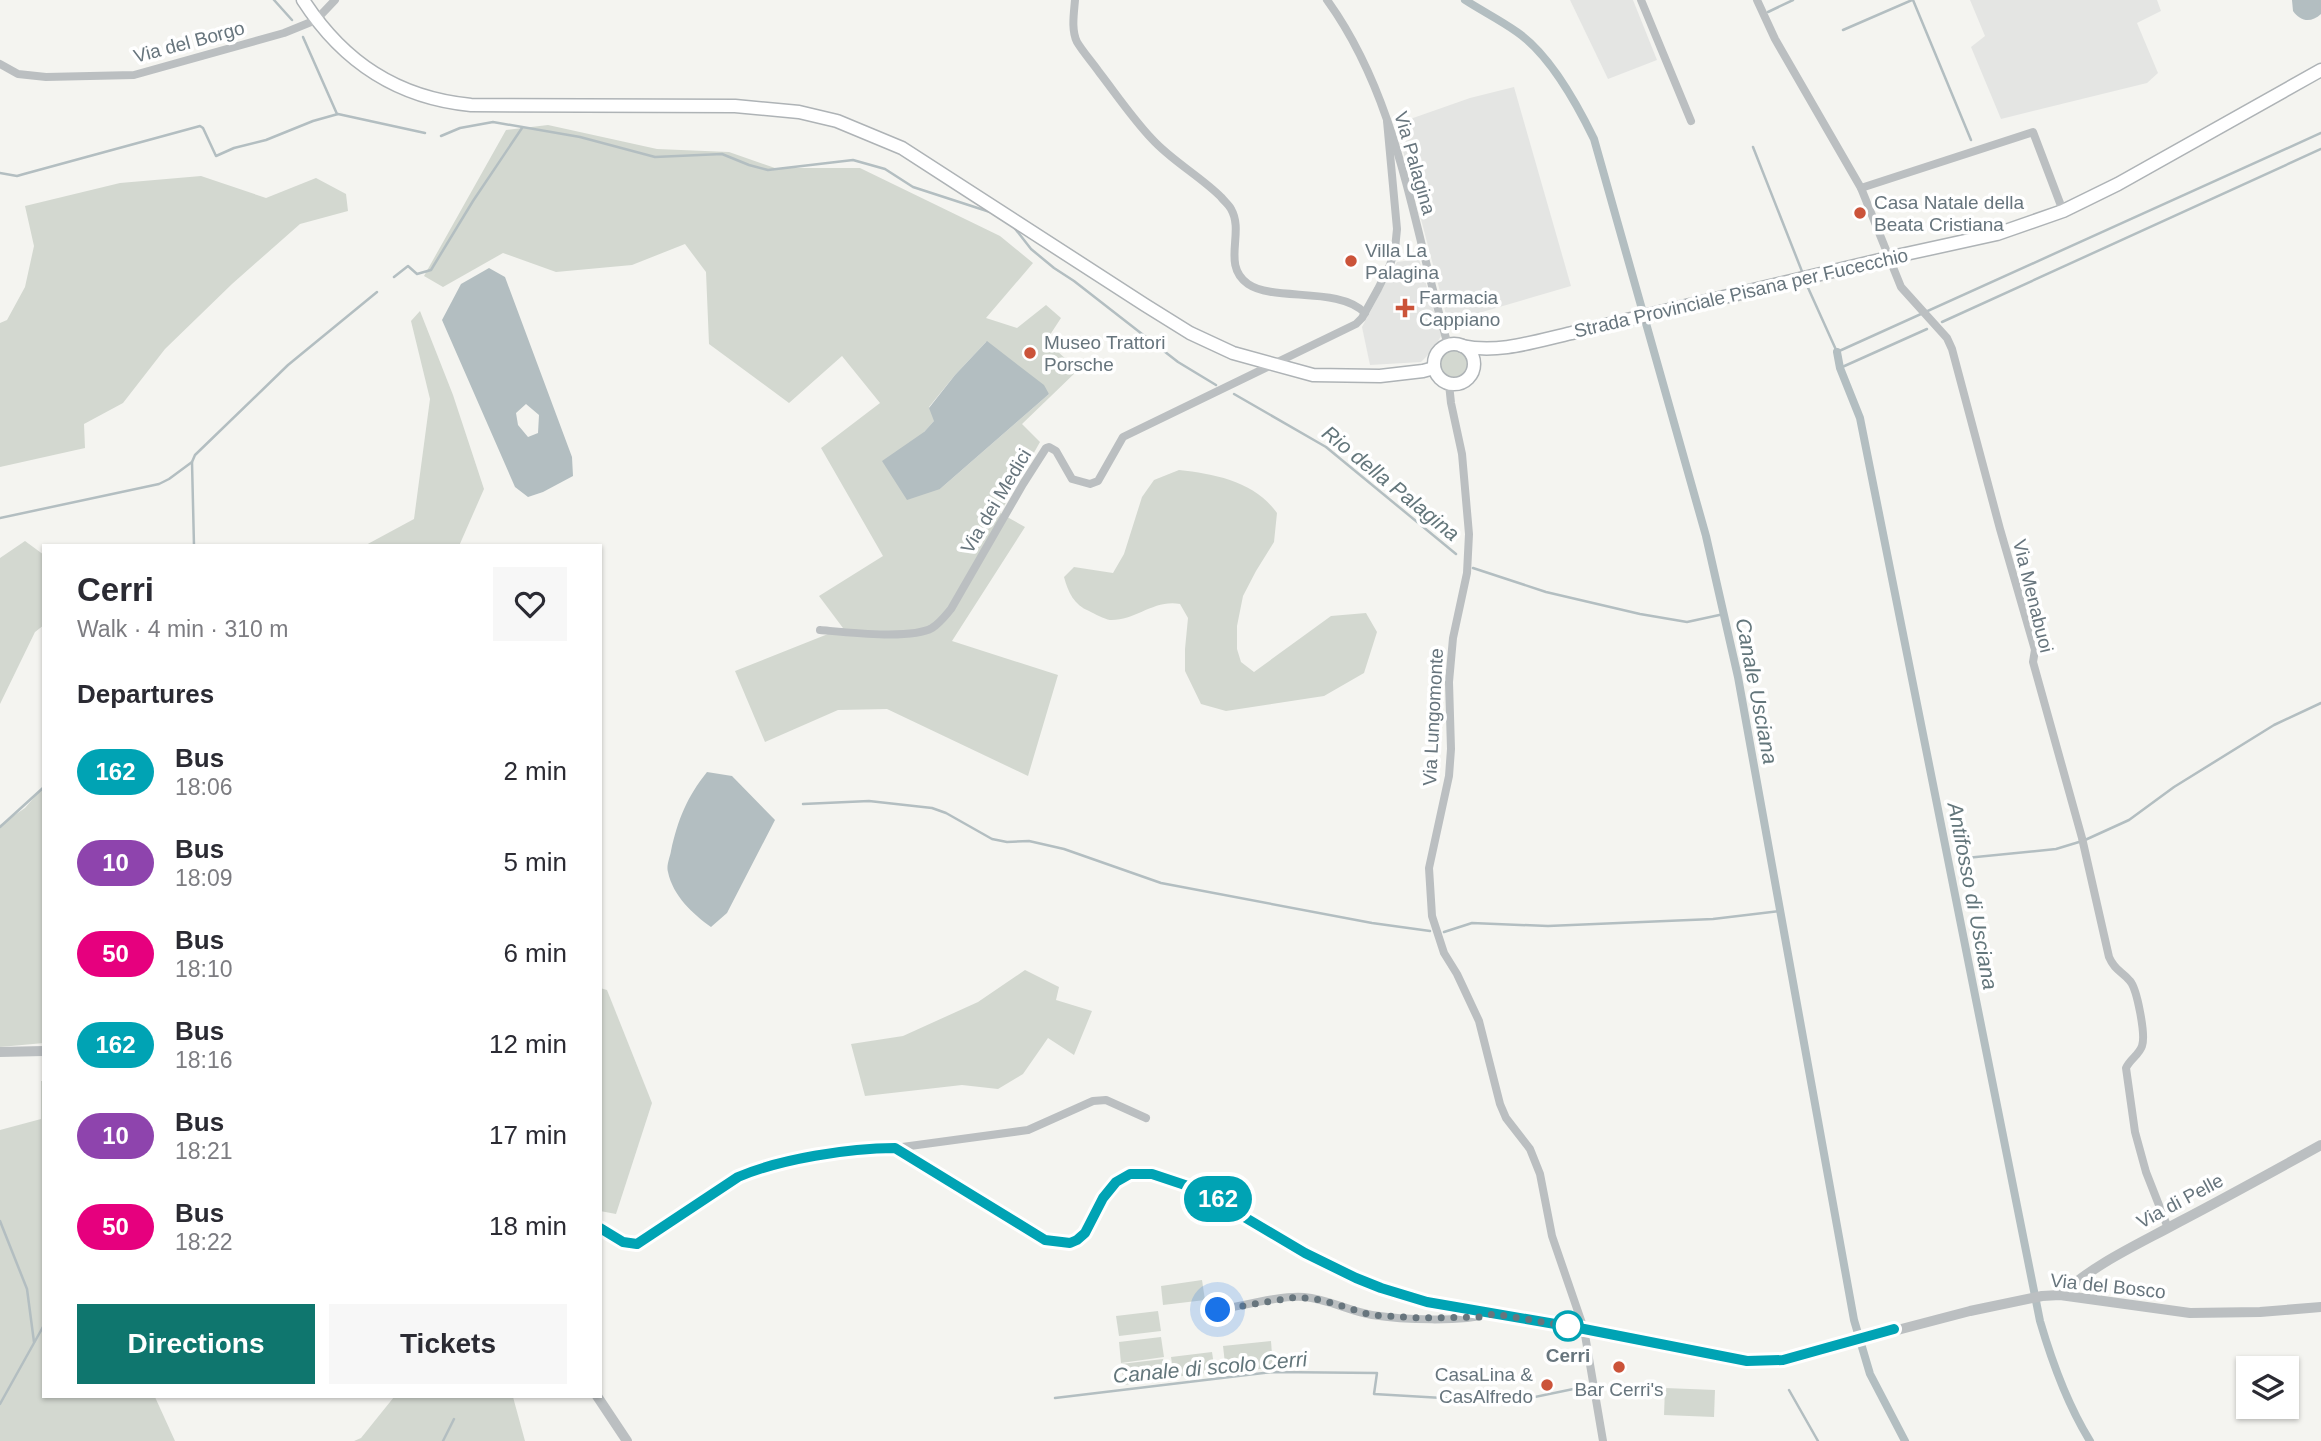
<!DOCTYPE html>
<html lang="en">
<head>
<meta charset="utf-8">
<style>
	:root { --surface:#fff; --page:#f7f7f7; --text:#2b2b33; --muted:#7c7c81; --accent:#0f766e }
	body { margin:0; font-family:Arial,sans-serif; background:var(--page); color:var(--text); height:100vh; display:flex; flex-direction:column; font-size:26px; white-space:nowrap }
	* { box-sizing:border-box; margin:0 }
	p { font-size:23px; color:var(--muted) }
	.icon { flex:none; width:38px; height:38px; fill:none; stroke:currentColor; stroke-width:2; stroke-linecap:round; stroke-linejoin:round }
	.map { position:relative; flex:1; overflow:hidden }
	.details { position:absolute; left:42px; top:544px; width:560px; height:854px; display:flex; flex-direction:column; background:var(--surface); border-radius:0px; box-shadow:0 2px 5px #0004 }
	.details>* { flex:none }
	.badge { padding:0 14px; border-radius:23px; font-size:24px; line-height:46px }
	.tools { position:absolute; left:2236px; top:1356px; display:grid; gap:14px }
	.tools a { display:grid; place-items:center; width:63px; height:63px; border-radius:0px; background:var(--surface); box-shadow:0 2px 5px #0004; font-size:35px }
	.you { position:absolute; width:35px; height:35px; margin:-18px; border:5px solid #fff; border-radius:50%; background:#1a73e8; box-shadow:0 0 0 10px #1a73e833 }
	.map>.badge { position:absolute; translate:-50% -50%; box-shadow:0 0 0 4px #fff }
	h2 { padding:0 35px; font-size:26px; line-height:63px }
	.round { display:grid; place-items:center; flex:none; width:74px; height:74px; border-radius:0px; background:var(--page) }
	.summary { display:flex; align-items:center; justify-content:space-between; height:119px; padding:0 35px }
	h1 { font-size:33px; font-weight:700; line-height:52px }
	.action { display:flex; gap:14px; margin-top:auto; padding:14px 35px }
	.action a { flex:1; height:80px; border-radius:0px; background:var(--accent); color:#fff; font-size:28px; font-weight:700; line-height:80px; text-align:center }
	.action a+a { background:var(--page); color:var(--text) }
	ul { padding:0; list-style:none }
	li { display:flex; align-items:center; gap:21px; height:91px; padding:0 35px }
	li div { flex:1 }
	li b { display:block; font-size:26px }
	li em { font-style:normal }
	li .badge { min-width:77px; font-weight:700; text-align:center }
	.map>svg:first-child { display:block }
	.built { fill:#e4e5e3 }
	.green { fill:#d3d8d0; fill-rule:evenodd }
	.water { fill:#b3bec1; fill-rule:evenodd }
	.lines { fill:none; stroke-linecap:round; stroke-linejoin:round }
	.stream { stroke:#b3bec1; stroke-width:2.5 }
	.canal { stroke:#b3bec1; stroke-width:8 }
	.secondary-casing { stroke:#aeb3b6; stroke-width:15 }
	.minor { stroke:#bbbfc1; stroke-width:8 }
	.tertiary { stroke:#bbbfc1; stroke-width:10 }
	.secondary { stroke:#fff; stroke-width:12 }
	.secondary-bridge-casing { stroke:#aeb3b6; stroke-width:15; stroke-linecap:butt }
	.secondary-bridge { stroke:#fff; stroke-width:12 }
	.line-casing { stroke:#fff; stroke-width:16 }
	.line { stroke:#00a3b4; stroke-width:10 }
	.walk { stroke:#67757d; stroke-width:7; stroke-dasharray:0 12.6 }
	.poi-dot { fill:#cb5339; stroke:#fff; stroke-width:2.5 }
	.stop-dot { fill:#fff; stroke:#00a3b4; stroke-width:3.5 }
	.labels { text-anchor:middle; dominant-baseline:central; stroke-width:7; stroke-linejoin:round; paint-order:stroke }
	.street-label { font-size:19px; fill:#67757d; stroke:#fff }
	.poi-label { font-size:19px; fill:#67757d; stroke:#fff; text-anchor:start }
	.stop-label { font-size:19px; font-weight:bold; fill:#67757d; stroke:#fff }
	.water-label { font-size:21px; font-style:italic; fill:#63767b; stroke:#fff }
</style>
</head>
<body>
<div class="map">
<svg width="2321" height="1441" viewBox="0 0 2321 1441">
	<rect width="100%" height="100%" fill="#f4f4f0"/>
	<g class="built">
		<polygon points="1570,0 1633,0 1657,60 1608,79"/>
		<polygon points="1970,0 2157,0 2161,11 2137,23 2158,73 2147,83 2001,119 1971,47 1985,36"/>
		<polygon points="1514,87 1571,286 1448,322 1396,124 1470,98"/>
		<polygon points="1419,259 1441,336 1433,350 1421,362 1370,365 1362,327 1397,262"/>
	</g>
	<g class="green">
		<path d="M548,125L657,149L729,152L775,168H860L1000,236L1033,263L986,318L1017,328L1046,305L1061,318L1046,341L1078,370L1022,424L1040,442L1000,513L1025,527L952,641L1058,675L1028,776L887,709L838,710L765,742L735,671L843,628L819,596L883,556L821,448L880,403L842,356L789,403L709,344L706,272L685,244L632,265L556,272L503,253L443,287L424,276L506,130ZM986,342L1049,394L940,489L924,432L935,420L929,407L955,375Z"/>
		<polygon points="201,176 266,198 316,178 346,194 348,211 300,224 232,284 165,349 123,403 84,424 85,448 0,467 0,323 7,320 25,287 34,246 25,206 120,183"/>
		<polygon points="420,311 453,395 484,489 459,546 364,546 414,519 430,399 411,321"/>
		<circle cx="1454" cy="364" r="16"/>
		<path d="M1179,470C1216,474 1255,482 1277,513L1274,542L1256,571L1243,596L1237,626V649L1241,662L1254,672L1331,616L1366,613L1377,632L1364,673L1324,696L1226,711L1201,704L1185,671V649L1188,618L1180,604C1154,599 1135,621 1110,620C1104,619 1095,614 1089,611C1074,605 1068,592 1064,577L1074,567L1113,573L1124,554L1142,497L1154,480Z"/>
		<polygon points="25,541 44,555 44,625 35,632 0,704 0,558"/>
		<polygon points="44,786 44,1043 0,1047 0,825 25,808"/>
		<polygon points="1025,970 1059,987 1056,1000 1092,1011 1074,1055 1048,1038 1023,1074 998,1089 962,1085 865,1096 851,1044 903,1036 978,1002"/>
		<polygon points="600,988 607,990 652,1103 616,1214 600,1211"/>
		<polygon points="41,1081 44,1081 44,1396 155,1397 175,1441 0,1441 0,1130 41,1119"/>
		<polygon points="1202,1280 1205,1300 1163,1305 1161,1286"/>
		<polygon points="1158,1311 1161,1331 1119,1336 1116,1316"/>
		<polygon points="1161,1337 1164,1357 1121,1363 1119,1342"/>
		<polygon points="1271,1341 1273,1368 1226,1372 1223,1346"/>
		<polygon points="1212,1352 1215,1372 1174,1377 1171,1357"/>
		<polygon points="1163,1359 1166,1379 1124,1385 1121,1364"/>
		<polygon points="1665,1388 1715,1390 1714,1417 1664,1415"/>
		<polygon points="394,1397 513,1397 525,1441 354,1441 361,1438"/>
	</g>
	<g class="water">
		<path d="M2292,0H2321V14C2311,23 2301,22 2293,11Z"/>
		<path d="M489,268L505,277L572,457L573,476L543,492L528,497L515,487L442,320L461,284ZM526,404L539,415L538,433L528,437L518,425L516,413Z"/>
		<polygon points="987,341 1044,385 1049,394 940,489 907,500 882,461 924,432 934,421 929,408 955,375"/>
		<path d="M707,772L732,776L775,820L727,913L711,927C693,914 673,896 668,872C666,866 670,857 671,851C678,819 687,797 707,772Z"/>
	</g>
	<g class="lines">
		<g class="stream">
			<polyline points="274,0 292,20"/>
			<polyline points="1913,0 1971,140"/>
			<polyline points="1768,12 1793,0"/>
			<polyline points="1843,30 1912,0"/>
			<polyline points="303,37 337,114"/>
			<polyline points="441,136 460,128 493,122 580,137 655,157 722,154 749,165 768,170 853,160 885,169 913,187 990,212"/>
			<polyline points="1753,147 1803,274"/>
			<polyline points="0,173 17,176 24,174 200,126 203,128 216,156 234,148 266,140 313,121 338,114 425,133"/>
			<polyline points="1013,226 1031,249 1054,268 1074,281 1178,362 1216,385"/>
			<polyline points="394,277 408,266 417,274 431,270 473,201 522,128"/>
			<polyline points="1805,281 1837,352 2321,133"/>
			<polyline points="1942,322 2321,149"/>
			<polyline points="1840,368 1927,329"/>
			<polyline points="1234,394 1326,447 1456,554"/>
			<polyline points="192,462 194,546"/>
			<polyline points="0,518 159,484 169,479 192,462 195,455 288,365 377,292"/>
			<polyline points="1473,568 1546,592 1640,614 1687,622 1724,614"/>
			<polyline points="803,804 869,801 932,808 946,813 992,839 1007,842 1029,841 1064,849 1161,883 1372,923 1430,931"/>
			<polyline points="0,827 44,787"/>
			<polyline points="2085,840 2129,820 2174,787 2274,725 2321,703"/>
			<polyline points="1966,858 2056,849 2079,842"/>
			<polyline points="1444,932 1472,923 1548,926 1713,919 1780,911"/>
			<polyline points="0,1221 27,1289 34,1342"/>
			<polyline points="1789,1390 1818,1441"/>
			<polyline points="1055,1398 1272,1372 1377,1373 1374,1394 1511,1402 1583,1387"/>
			<polyline points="0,1404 44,1325"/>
			<polyline points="443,1441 454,1419"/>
		</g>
		<g class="canal">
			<path d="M1465,0C1482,11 1500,20 1517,32C1549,54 1577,104 1594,139L1706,536L1738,677L1854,1320L1870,1374L1905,1441"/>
			<path d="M1837,352L1840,368L1860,418L2040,1321C2052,1362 2067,1404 2090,1441"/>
		</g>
		<defs>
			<g id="secondary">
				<path d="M303,0C343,62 397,98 471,105L735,106L799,112L837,121L902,148L1145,305L1190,333L1233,353L1313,375L1380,376L1423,371L1434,368"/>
				<polyline points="1901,255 1997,234 2063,211 2118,184 2321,70"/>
				<circle cx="1454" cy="364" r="20"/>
				<path d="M1462,346C1499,354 1536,341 1572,333"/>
			</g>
		</defs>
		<use href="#secondary" class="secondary-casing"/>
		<g class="minor">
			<path d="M1075,0C1074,13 1071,30 1077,42C1083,52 1092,62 1099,72C1116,94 1133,119 1152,139C1172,161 1200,176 1221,197C1224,201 1229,205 1231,209C1245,233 1221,265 1248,284C1274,302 1339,286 1365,313"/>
			<path d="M1327,0C1400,101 1413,229 1448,345"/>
			<polyline points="1641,0 1691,121"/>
			<path d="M1757,0L1775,39L1861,188L1901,287L1947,338L1952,349L2000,529L2035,650L2033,662L2082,838L2109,957C2115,971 2122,971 2130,981C2137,989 2146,1035 2142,1046C2139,1055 2130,1059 2126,1068L2135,1132L2146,1172L2168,1228"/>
			<polyline points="0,64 18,74 46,77 134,75 284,33 316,20 335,0"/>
			<polyline points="1861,188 2033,132 2063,211"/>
			<polyline points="1449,384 1451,403 1462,454 1469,534 1467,573 1453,638 1449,682 1451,749 1449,776 1429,868 1432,916 1444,953 1457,974 1479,1021 1500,1104 1506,1118 1530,1149 1540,1174 1552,1236 1584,1329 1603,1441"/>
			<path d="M820,630C844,632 911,640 932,628C940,623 945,616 951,609L1023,484L1046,448L1049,447L1056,451L1072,479L1090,484L1098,481L1123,437L1356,324L1362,318L1378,289L1390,265L1395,249L1397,229L1387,121"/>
			<polyline points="895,1148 1028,1130 1093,1101 1106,1100 1146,1118"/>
			<path d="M1218,1310C1242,1306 1281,1295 1304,1297C1328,1299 1349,1311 1372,1315C1403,1320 1461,1322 1491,1314"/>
		</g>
		<g class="tertiary">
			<polyline points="0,1052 44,1051"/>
			<path d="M600,1228L623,1242L637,1244L738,1177C777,1159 852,1148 895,1148L1045,1240L1070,1243L1077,1240L1085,1233L1103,1198L1116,1183L1130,1174H1151L1197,1189L1305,1253L1356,1277L1411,1298L1584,1329L1747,1361L1783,1360L1970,1311L2042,1296L2060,1295L2190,1313L2260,1312L2321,1307"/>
			<path d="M2060,1295C2098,1262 2135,1246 2179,1222C2227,1197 2274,1171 2321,1145"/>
			<polyline points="597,1396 627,1441"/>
		</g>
		<use href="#secondary" class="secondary"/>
		<defs>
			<polyline id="secondary-bridge" points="1572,333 1901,255"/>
		</defs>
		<use href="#secondary-bridge" class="secondary-bridge-casing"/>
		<use href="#secondary-bridge" class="secondary-bridge"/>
	</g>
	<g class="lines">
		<defs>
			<path id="line" d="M600,1228L623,1242L637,1244L738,1177C780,1159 849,1148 895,1148L1045,1240L1070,1243L1077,1240L1085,1233L1103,1198L1116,1182L1130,1174H1152L1197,1189L1305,1253L1356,1278L1381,1288L1427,1302L1584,1329L1747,1361L1783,1360L1894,1329"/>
		</defs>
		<use href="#line" class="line-casing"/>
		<use href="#line" class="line"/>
		<polyline class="walk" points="1218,1310 1297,1297 1322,1300 1371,1315 1418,1318 1480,1317 1494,1314 1568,1326"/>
	</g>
	<g class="poi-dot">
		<circle cx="1860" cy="213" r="7"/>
		<circle cx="1351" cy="261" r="7"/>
		<path d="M1401.5 297.5h7v7h7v7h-7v7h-7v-7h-7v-7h7z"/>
		<circle cx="1030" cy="353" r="7"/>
		<circle cx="1619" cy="1367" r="7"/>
		<circle cx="1547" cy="1385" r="7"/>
	</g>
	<circle class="stop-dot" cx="1568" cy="1326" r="14"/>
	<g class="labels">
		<g class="street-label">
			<text transform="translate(189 42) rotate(-15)">Via del Borgo</text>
			<text transform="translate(1415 163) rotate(74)">Via Palagina</text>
			<text transform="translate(1741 293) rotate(-13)">Strada Provinciale Pisana per Fucecchio</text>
			<text transform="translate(996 501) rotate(-59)">Via dei Medici</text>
			<text transform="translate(2033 596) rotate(76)">Via Menabuoi</text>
			<text transform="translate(1433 717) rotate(-87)">Via Lungomonte</text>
			<text transform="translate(2180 1201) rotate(-28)">Via di Pelle</text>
			<text transform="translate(2108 1286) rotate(6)">Via del Bosco</text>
		</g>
		<g class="poi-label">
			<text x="1874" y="202">Casa Natale della<tspan x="1874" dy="22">Beata Cristiana</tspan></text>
			<text x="1365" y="250">Villa La<tspan x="1365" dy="22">Palagina</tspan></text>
			<text x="1419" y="297">Farmacia<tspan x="1419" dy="22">Cappiano</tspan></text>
			<text x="1044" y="342">Museo Trattori<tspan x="1044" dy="22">Porsche</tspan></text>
			<text x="1533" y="1374" text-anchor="end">CasaLina &amp;<tspan x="1533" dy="22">CasAlfredo</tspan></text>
			<text x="1619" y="1389" text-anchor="middle">Bar Cerri's</text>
		</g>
		<g class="stop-label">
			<text x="1568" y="1355">Cerri</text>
		</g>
		<g class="water-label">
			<text transform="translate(1391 483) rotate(39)">Rio della Palagina</text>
			<text transform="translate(1757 691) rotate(79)">Canale Usciana</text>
			<text transform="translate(1973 896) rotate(79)">Antifosso di Usciana</text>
			<text transform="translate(1210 1367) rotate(-5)">Canale di scolo Cerri</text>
		</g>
	</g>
</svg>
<div class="tools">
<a><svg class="icon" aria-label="layers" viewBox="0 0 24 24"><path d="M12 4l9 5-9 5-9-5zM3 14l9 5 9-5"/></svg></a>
</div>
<div class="you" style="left:1218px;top:1310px"></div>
<b class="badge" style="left:1218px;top:1199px;background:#00a3b4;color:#fff">162</b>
<section class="details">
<div class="summary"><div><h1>Cerri</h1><p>Walk · 4 min · 310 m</p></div><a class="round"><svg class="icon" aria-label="heart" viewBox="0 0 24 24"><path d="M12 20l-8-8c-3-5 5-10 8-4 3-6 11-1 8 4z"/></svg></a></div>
<h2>Departures</h2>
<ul>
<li><span class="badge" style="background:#00a3b4;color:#fff">162</span><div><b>Bus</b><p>18:06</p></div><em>2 min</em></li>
<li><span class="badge" style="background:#8e44ad;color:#fff">10</span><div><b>Bus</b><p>18:09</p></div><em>5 min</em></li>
<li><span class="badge" style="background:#e6007e;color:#fff">50</span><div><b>Bus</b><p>18:10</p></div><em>6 min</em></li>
<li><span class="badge" style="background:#00a3b4;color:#fff">162</span><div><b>Bus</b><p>18:16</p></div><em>12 min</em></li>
<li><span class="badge" style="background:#8e44ad;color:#fff">10</span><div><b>Bus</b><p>18:21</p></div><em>17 min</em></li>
<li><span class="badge" style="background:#e6007e;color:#fff">50</span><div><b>Bus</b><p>18:22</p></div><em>18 min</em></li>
</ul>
<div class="action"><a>Directions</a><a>Tickets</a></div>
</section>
</div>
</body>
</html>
